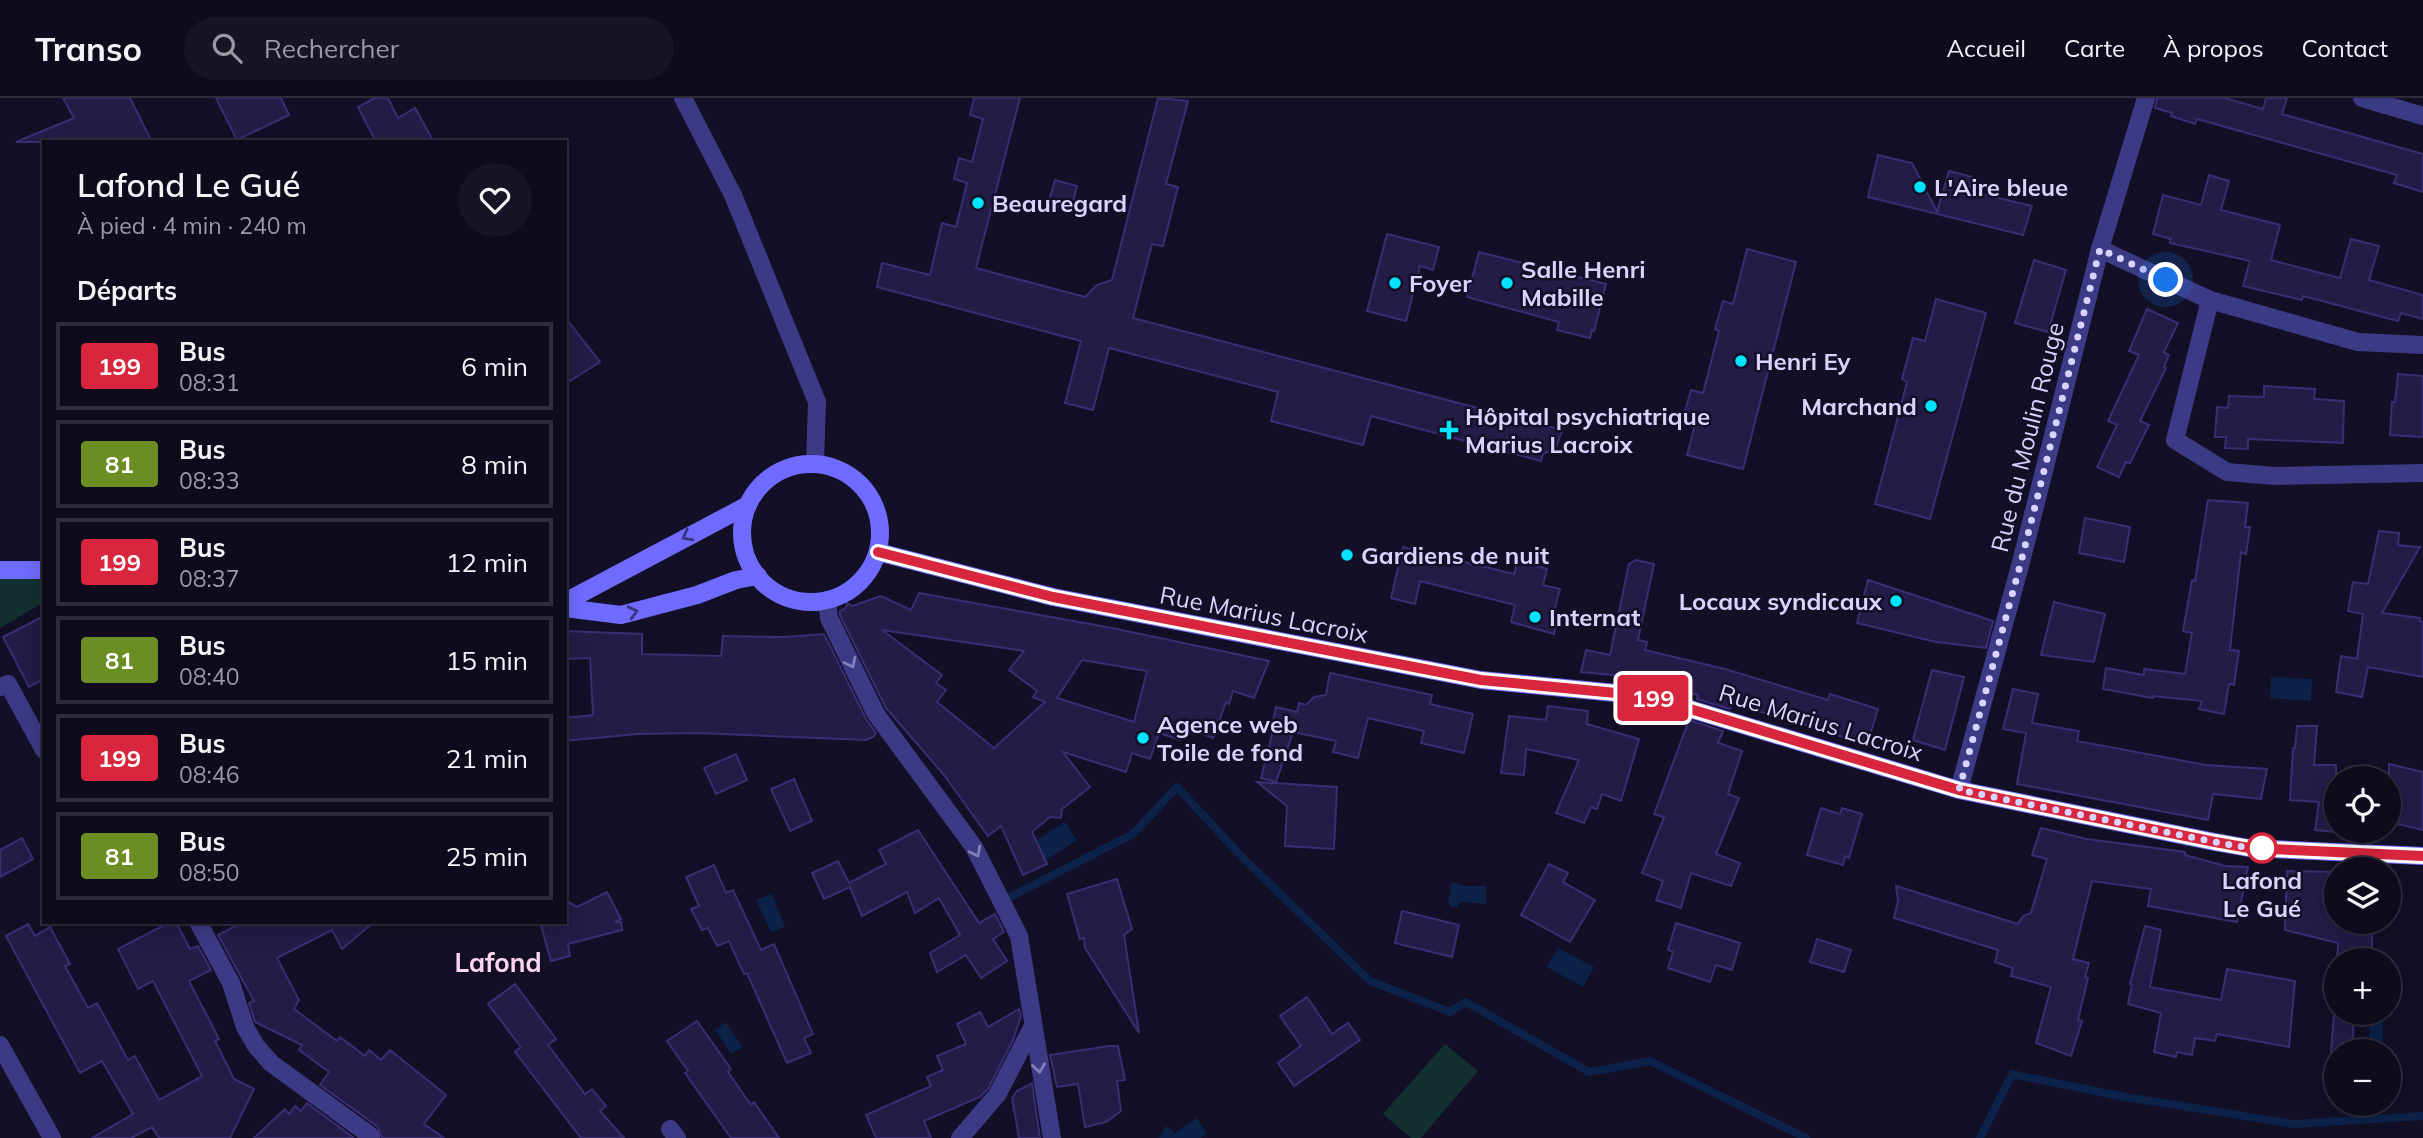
<!DOCTYPE html>
<html lang="fr">
<head>
<meta charset="utf-8">
<style>
	:root { --surface:#0e0b1c; --page:#171425; --text:#f1f3f6; --muted:#9b9ba3; --line:#2e2b3b }
	body { margin:0; font-family:Mulish,sans-serif; background:var(--page); color:var(--text); height:100vh; display:flex; flex-direction:column; font-size:26px; white-space:nowrap }
	* { box-sizing:border-box; margin:0 }
	p { font-size:23px; color:var(--muted) }
	.icon { flex:none; width:38px; height:38px; fill:none; stroke:currentColor; stroke-width:2; stroke-linecap:round; stroke-linejoin:round }
	.map { position:relative; flex:1; overflow:hidden }
	.drawer { position:absolute; left:42px; top:42px; width:525px; height:784px; display:flex; flex-direction:column; background:var(--surface); border-radius:0px; box-shadow:0 4px 18px #0003,0 0 0 2px var(--line) }
	.drawer>* { flex:none }
	.badge { padding:0 14px; border-radius:5px; font-size:24px; line-height:46px }
	.buttons { position:absolute; left:2324px; top:668px; display:grid; gap:14px }
	.buttons a { display:grid; place-items:center; width:77px; height:77px; border-radius:50%; background:var(--surface); box-shadow:0 4px 18px #0003,0 0 0 2px var(--line); font-size:35px }
	.you { position:absolute; width:35px; height:35px; margin:-18px; border:5px solid #fff; border-radius:50%; background:#1a73e8; box-shadow:0 0 0 10px #1a73e833 }
	.map>.badge { position:absolute; translate:-50% -50%; box-shadow:0 0 0 4px #fff }
	h2 { padding:0 35px; font-size:26px; line-height:63px }
	.round { display:grid; place-items:center; flex:none; width:74px; height:74px; border-radius:37px; background:var(--page) }
	.headline { display:flex; align-items:center; justify-content:space-between; height:119px; padding:0 35px }
	h1 { font-size:33px; font-weight:600; line-height:52px }
	ul { padding:0; list-style:none }
	li { display:flex; align-items:center; gap:21px; height:88px; margin:0 14px 10px; padding:0 21px; border:4px solid var(--line); border-radius:0px }
	li div { flex:1 }
	li b { display:block; font-size:26px }
	li em { font-style:normal }
	li .badge { min-width:77px; font-weight:700; text-align:center }
	header { display:flex; align-items:center; gap:42px; box-sizing:border-box; height:98px; padding:0 35px; background:var(--surface); border-bottom:2px solid var(--line) }
	header strong { font-size:33px }
	nav { display:flex; gap:38px; margin-inline-start:auto; font-size:24px }
	.search { width:490px; height:63px; background:var(--page); display:flex; align-items:center; gap:18px; box-sizing:border-box; padding:0 24px; border-radius:38px; color:var(--muted); font-size:26px }
	.map>svg:first-child { display:block }
	.green { fill:#12302f }
	.water { fill:#0c2248 }
	.lines { fill:none; stroke-linecap:round; stroke-linejoin:round }
	.stream { stroke:#0c2248; stroke-width:8 }
	.building { fill:#241b47; stroke:#3b2d73; stroke-width:2; fill-rule:evenodd }
	.minor { stroke:#3d3a85; stroke-width:18 }
	.tertiary { stroke:#3d3a85; stroke-width:18 }
	.secondary { stroke:#6f6bff; stroke-width:18 }
	.oneway { stroke:#38347d }
	.oneway2 { stroke:#837fbc }
	.line-casing { stroke:#fff; stroke-width:16 }
	.line { stroke:#d7263d; stroke-width:10 }
	.walk { stroke:#d9d4ff; stroke-width:7; stroke-dasharray:0 12.6 }
	.poi-dot { fill:#00e5ff; stroke:#130f26; stroke-width:2.5 }
	.stop-dot { fill:#fff; stroke:#d7263d; stroke-width:3.5 }
	.labels { text-anchor:middle; dominant-baseline:central; stroke-width:5; stroke-linejoin:round; paint-order:stroke }
	.poi-label { font-size:24px; font-weight:bold; fill:#d9d4ff; stroke:#130f26; text-anchor:start }
	.street-label { font-size:24px; fill:#d9d4ff; stroke:#130f26 }
	.stop-label { font-size:24px; font-weight:bold; fill:#d9d4ff; stroke:#130f26 }
	.neighbourhood-label { font-size:26px; font-weight:bold; fill:#ffd6f0; stroke:#130f26 }
</style>
</head>
<body>
<header>
<strong>Transo</strong>
<div class="search"><svg class="icon" aria-label="search" viewBox="0 0 24 24"><circle cx="10" cy="10" r="6"/><path d="M15 15l6 6"/></svg>Rechercher</div>
<nav><a>Accueil</a><a>Carte</a><a>À propos</a><a>Contact</a></nav>
</header>
<div class="map">
<svg width="2423" height="1040" viewBox="0 0 2423 1040">
	<rect width="100%" height="100%" fill="#130f26"/>
	<g class="green">
		<polygon points="0,472 44,472 44,504 0,530"/>
		<polygon points="1445,946 1478,973 1421,1040 1411,1040 1383,1016"/>
	</g>
	<g class="water">
		<polygon points="2271,579 2312,581 2311,603 2270,600"/>
		<polygon points="1065,724 1077,742 1046,762 1034,744"/>
		<polygon points="1452,784 1464,788 1486,788 1486,806 1460,804 1457,809 1451,809 1448,804"/>
		<polygon points="772,796 785,829 771,834 756,802"/>
		<polygon points="1558,850 1594,869 1583,889 1547,869"/>
		<polygon points="2383,923 2382,954 2369,954 2370,924"/>
		<polygon points="726,924 743,950 731,955 715,932"/>
		<polygon points="1197,1020 1207,1036 1201,1040 1159,1040 1166,1028 1175,1035"/>
	</g>
	<g class="lines">
		<g class="stream">
			<polyline points="1000,804 1133,736 1177,689 1243,760 1370,883 1450,914 1466,904 1589,974 1650,963 1806,1040"/>
			<polyline points="1980,1040 2012,976 2125,999 2294,1026 2423,1018"/>
		</g>
	</g>
	<g class="building">
		<polygon points="63,0 130,0 152,44 16,44 74,20"/>
		<polygon points="216,0 281,0 289,17 237,42"/>
		<polygon points="375,0 388,0 398,20 415,10 434,44 376,44 358,9"/>
		<polygon points="974,0 1020,0 976,170 1085,199 1097,187 1112,182 1158,0 1188,3 1166,86 1178,89 1163,148 1152,146 1133,220 1562,332 1556,350 1543,356 1541,363 1371,318 1363,347 1271,323 1278,294 1109,250 1093,312 1065,305 1081,243 877,189 882,165 930,177 942,125 956,129 967,85 954,81 959,60 972,64 983,21 970,17"/>
		<polygon points="2157,0 2225,0 2263,11 2266,0 2287,0 2282,16 2423,56 2423,94 2394,85 2397,77 2197,21 2195,26 2171,18 2172,15 2155,10"/>
		<polygon points="1878,57 1912,65 1937,114 1949,73 1972,79 1969,93 2032,108 2023,137 1868,99"/>
		<polygon points="2209,77 2229,83 2221,112 2280,127 2271,162 2340,180 2351,141 2379,148 2369,182 2423,197 2423,221 2401,215 2398,223 2303,198 2302,202 2243,188 2250,163 2170,145 2171,141 2153,136 2163,97 2201,107"/>
		<polygon points="1055,82 1077,88 1071,112 1048,106"/>
		<polygon points="1387,136 1439,149 1433,172 1420,168 1406,223 1367,213"/>
		<polygon points="1747,151 1796,164 1743,371 1687,357 1698,315 1685,313 1691,292 1703,295 1719,233 1715,231 1723,203 1733,206"/>
		<polygon points="1479,154 1606,186 1594,233 1592,232 1590,240 1557,232 1559,224 1467,199"/>
		<polygon points="2034,162 2066,172 2048,234 2015,225"/>
		<polygon points="1936,201 1986,215 1930,421 1875,406 1907,284 1902,281 1913,240 1925,243"/>
		<polygon points="2147,211 2178,225 2164,254 2169,257 2164,269 2166,270 2140,323 2149,327 2130,365 2126,364 2119,379 2097,369 2117,327 2108,323 2139,257 2129,253"/>
		<polygon points="565,219 600,264 565,286"/>
		<polygon points="2398,276 2423,278 2423,339 2390,337 2392,304 2395,304"/>
		<polygon points="2264,288 2315,291 2314,301 2344,303 2343,345 2248,341 2248,351 2225,350 2226,339 2215,339 2217,309 2228,310 2229,298 2264,299"/>
		<polygon points="2208,402 2248,405 2245,429 2250,429 2246,456 2241,454 2230,552 2239,553 2234,587 2229,586 2224,616 2199,611 2202,603 2153,598 2153,600 2103,591 2106,570 2144,577 2144,571 2185,576 2192,535 2183,533 2192,482 2195,483"/>
		<polygon points="2085,420 2130,429 2124,464 2079,455"/>
		<polygon points="2379,433 2399,435 2398,447 2420,449 2382,515 2420,520 2420,523 2423,524 2423,579 2368,569 2362,599 2336,594 2341,558 2357,561 2363,516 2348,513 2353,484 2368,486"/>
		<polygon points="1403,449 1514,476 1518,463 1547,471 1543,487 1560,491 1554,514 1559,515 1554,536 1511,524 1515,507 1420,483 1415,506 1391,500"/>
		<polygon points="1636,462 1654,466 1638,542 1647,544 1645,552 1725,571 1828,602 1830,596 1878,611 1867,647 1797,624 1732,606 1730,611 1697,601 1698,597 1634,579 1581,574 1586,552 1610,557 1629,466"/>
		<polygon points="1868,482 1993,523 1986,550 1936,544 1857,525"/>
		<path d="M919,495L1117,531L1269,563L1254,600L1233,593L1229,606L1226,604L1213,640L1184,629L1180,642L1159,635L1150,661L1132,655L1126,674L1063,654L1090,689L1062,711L1061,720L1050,719L1032,734L1047,766L1023,777L1001,728L988,738L944,677L886,610L840,517V513L846,510L847,505L852,508L881,498L911,512ZM882,532L1024,553L1009,572L1037,593L1033,599L1045,604L994,650L937,604L946,592L936,585L942,577ZM1082,562L1147,573L1134,624L1057,600Z"/>
		<polygon points="2054,504 2105,516 2094,564 2041,557"/>
		<polygon points="44,518 44,581 29,589 3,539"/>
		<polygon points="565,533 642,536 642,556 721,558 723,538 785,539 824,536 866,621 876,635 873,639 866,642 696,635 637,636 565,643 565,620 593,617 590,560 565,561"/>
		<polygon points="1932,572 1964,579 1945,652 1913,642"/>
		<polygon points="1330,575 1432,597 1430,606 1473,616 1464,655 1421,645 1424,633 1368,620 1358,660 1333,654 1336,643 1293,634 1276,684 1261,680 1273,632 1271,632 1276,609 1297,614 1299,605 1306,607 1314,599 1326,597"/>
		<polygon points="2013,591 2038,596 2032,625 2079,633 2077,643 2206,667 2267,671 2261,701 2213,696 2208,722 2017,686 2026,635 2003,631"/>
		<polygon points="1548,608 1588,613 1587,626 1639,641 1621,703 1602,696 1597,711 1591,709 1584,725 1556,715 1579,662 1526,651 1524,677 1501,675 1509,618 1546,622"/>
		<polygon points="1689,622 1723,633 1718,645 1742,653 1728,696 1739,700 1716,756 1740,765 1731,788 1691,775 1681,810 1656,802 1663,783 1642,775 1664,719 1654,716"/>
		<polygon points="2297,628 2317,628 2314,667 2336,667 2336,734 2315,732 2319,704 2290,702 2293,650 2295,650"/>
		<polygon points="736,656 747,682 716,696 704,670"/>
		<polygon points="2389,666 2423,674 2423,732 2389,724"/>
		<polygon points="794,681 812,723 790,733 771,691"/>
		<polygon points="1257,684 1337,689 1334,751 1285,748 1287,708"/>
		<polygon points="1821,710 1840,716 1842,710 1862,716 1849,760 1845,758 1843,767 1807,757"/>
		<polygon points="2041,730 2087,741 2185,754 2185,757 2225,768 2248,769 2237,824 2148,808 2151,791 2092,783 2073,861 2089,865 2085,879 2088,880 2078,922 2082,923 2071,958 2036,945 2051,889 2011,878 2013,870 1995,864 1998,852 1894,820 1898,803 1896,788 2018,826 2023,818 2031,815 2047,761 2032,757"/>
		<polygon points="918,732 979,825 995,816 1004,834 993,841 1007,863 981,880 966,857 937,874 930,855 960,837 939,800 915,815 907,794 862,818 850,789 824,801 812,775 838,763 849,785 886,766 879,752"/>
		<polygon points="22,740 33,761 0,779 0,752"/>
		<polygon points="1549,766 1568,775 1563,784 1595,802 1570,844 1521,817"/>
		<polygon points="714,767 726,795 733,792 761,852 774,846 813,936 804,940 811,955 787,965 747,875 744,876 729,843 717,848 708,830 702,832 691,811 699,808 686,779"/>
		<polygon points="2287,773 2336,774 2336,824 2373,824 2371,863 2337,863 2338,845 2285,832"/>
		<polygon points="1117,781 1132,831 1124,837 1139,935 1085,850 1084,840 1080,841 1067,796"/>
		<polygon points="607,794 621,821 615,824 621,824 622,832 568,846 570,858 551,863 540,824 565,824 565,802 577,809"/>
		<polygon points="1402,813 1459,827 1452,859 1395,845"/>
		<polygon points="170,824 176,824 190,851 198,848 211,872 189,883 219,941 215,943 234,981 254,991 230,1040 159,1040 152,1029 131,1040 92,1040 133,1016 102,963 80,975 6,838 28,826 35,838 50,829 70,866 65,868 88,910 97,905 128,962 135,958 159,1002 202,978 153,883 138,891 118,851"/>
		<polygon points="243,824 374,824 342,851 332,832 277,860 299,902 294,911 337,943 340,939 365,958 369,952 381,962 390,952 446,997 424,1026 444,1040 382,1040 378,1029 320,987 329,974 299,952 302,947 255,924 249,905 254,903 218,837"/>
		<polygon points="1676,825 1740,845 1732,872 1716,867 1710,884 1668,870 1673,854 1668,852"/>
		<polygon points="2145,828 2161,832 2150,889 2221,902 2227,871 2295,883 2289,949 2217,936 2215,943 2195,940 2192,957 2177,954 2176,959 2154,954 2161,915 2128,906 2132,887 2130,886"/>
		<polygon points="1817,841 1851,852 1844,874 1810,864"/>
		<polygon points="515,886 556,941 548,947 585,996 592,991 606,1008 600,1013 624,1040 581,1040 515,954 521,949 488,906"/>
		<polygon points="1307,899 1332,936 1348,925 1360,942 1294,988 1278,965 1301,948 1280,918"/>
		<polygon points="1019,911 1021,918 1013,942 988,991 980,999 924,1023 931,1040 876,1040 866,1017 931,988 927,979 943,972 937,958 966,946 957,926 980,914 988,929"/>
		<polygon points="2334,916 2354,917 2352,954 2331,954"/>
		<polygon points="697,923 731,971 728,974 751,1007 754,1004 779,1040 731,1040 685,975 688,973 667,943"/>
		<polygon points="1109,948 1118,948 1125,982 1117,983 1121,1013 1106,1024 1085,1029 1078,986 1057,989 1050,957"/>
		<polygon points="1032,985 1040,1040 1019,1040 1012,1000 1017,993"/>
		<polygon points="307,1005 354,1040 254,1040 285,1011 289,1016 295,1008 301,1013"/>
	</g>
	<g class="lines">
		<g class="minor">
			<polyline points="2362,0 2423,18"/>
			<polyline points="2100,151 2210,202 2358,244 2423,247"/>
			<polyline points="2210,202 2175,342 2227,374 2276,378 2423,375"/>
			<polyline points="827,502 829,520 876,616 974,749 1019,838 1052,1040"/>
			<polyline points="0,589 8,586 44,652"/>
			<polyline points="1959,692 2021,464 2100,151 2146,0"/>
			<polyline points="198,824 231,885 245,929 256,948 271,965 371,1038 369,1040"/>
			<polyline points="0,947 52,1040"/>
			<polyline points="670,1031 677,1040"/>
			<polyline points="960,1040 997,997 1033,928"/>
		</g>
		<polyline class="tertiary" points="683,0 733,97 817,304 815,365"/>
		<g class="secondary">
			<circle cx="811" cy="435" r="69"/>
			<polyline points="878,454 1053,499 1481,582 1647,598 1959,692 2215,744 2249,750 2423,758"/>
			<polyline points="0,472 44,472"/>
			<polyline points="565,504 748,407"/>
			<polyline points="565,510 621,517 697,497 736,482 758,478"/>
		</g>
	</g>
	<defs><path id="oneway-chevron" d="M-2-3.5L2.5 0L-2 3.5" fill="none" stroke-width="1.6" stroke-linecap="round" stroke-linejoin="round" transform="scale(1.75)"/></defs>
	<g class="oneway">
		<use href="#oneway-chevron" transform="translate(687 438) rotate(152)"/>
		<use href="#oneway-chevron" transform="translate(633 514) rotate(-14)"/>
	</g>
	<g class="oneway2">
		<use href="#oneway-chevron" transform="translate(851 565) rotate(64)"/>
		<use href="#oneway-chevron" transform="translate(976 754) rotate(62)"/>
		<use href="#oneway-chevron" transform="translate(1039 970) rotate(82)"/>
	</g>
	<g class="lines">
		<defs>
			<polyline id="line" points="878,454 1053,499 1481,582 1647,598 1959,692 2215,744 2249,750 2423,758"/>
		</defs>
		<use href="#line" class="line-casing"/>
		<use href="#line" class="line"/>
		<polyline class="walk" points="2166,182 2100,151 2021,464 1959,692 2215,744 2249,750 2269,751 2262,750"/>
	</g>
	<g class="poi-dot">
		<circle cx="1920" cy="89" r="7"/>
		<circle cx="978" cy="105" r="7"/>
		<circle cx="1395" cy="185" r="7"/>
		<circle cx="1507" cy="185" r="7"/>
		<circle cx="1741" cy="263" r="7"/>
		<circle cx="1931" cy="308" r="7"/>
		<path d="M1445.5 321.5h7v7h7v7h-7v7h-7v-7h-7v-7h7z"/>
		<circle cx="1347" cy="457" r="7"/>
		<circle cx="1896" cy="503" r="7"/>
		<circle cx="1535" cy="519" r="7"/>
		<circle cx="1143" cy="640" r="7"/>
	</g>
	<circle class="stop-dot" cx="2262" cy="750" r="14"/>
	<g class="labels">
		<g class="poi-label">
			<text x="1934" y="89">L'Aire bleue</text>
			<text x="992" y="105">Beauregard</text>
			<text x="1521" y="171">Salle Henri<tspan x="1521" dy="28">Mabille</tspan></text>
			<text x="1409" y="185">Foyer</text>
			<text x="1755" y="263">Henri Ey</text>
			<text x="1917" y="308" text-anchor="end">Marchand</text>
			<text x="1465" y="318">Hôpital psychiatrique<tspan x="1465" dy="28">Marius Lacroix</tspan></text>
			<text x="1361" y="457">Gardiens de nuit</text>
			<text x="1882" y="503" text-anchor="end">Locaux syndicaux</text>
			<text x="1549" y="519">Internat</text>
			<text x="1157" y="626">Agence web<tspan x="1157" dy="28">Toile de fond</tspan></text>
		</g>
		<g class="street-label">
			<text transform="translate(2027 339) rotate(-76)">Rue du Moulin Rouge</text>
			<text transform="translate(1264 516) rotate(11)">Rue Marius Lacroix</text>
			<text transform="translate(1821 624) rotate(17)">Rue Marius Lacroix</text>
		</g>
		<g class="stop-label">
			<text x="2262" y="782">Lafond<tspan x="2262" dy="28">Le Gué</tspan></text>
		</g>
		<g class="neighbourhood-label">
			<text x="498" y="864">Lafond</text>
		</g>
	</g>
</svg>
<div class="buttons">
<a><svg class="icon" aria-label="locate" viewBox="0 0 24 24"><circle cx="12" cy="12" r="6"/><path d="M12 2v4M12 18v4M2 12h4M18 12h4"/></svg></a>
<a><svg class="icon" aria-label="layers" viewBox="0 0 24 24"><path d="M12 4l9 5-9 5-9-5zM3 14l9 5 9-5"/></svg></a>
<a>+</a>
<a>−</a>
</div>
<div class="you" style="left:2166px;top:182px"></div>
<b class="badge" style="left:1653px;top:600px;background:#d7263d;color:#fff">199</b>
<section class="drawer">
<div class="headline"><div><h1>Lafond Le Gué</h1><p>À pied · 4 min · 240 m</p></div><a class="round"><svg class="icon" aria-label="heart" viewBox="0 0 24 24"><path d="M12 20l-8-8c-3-5 5-10 8-4 3-6 11-1 8 4z"/></svg></a></div>
<h2>Départs</h2>
<ul>
<li><span class="badge" style="background:#d7263d;color:#fff">199</span><div><b>Bus</b><p>08:31</p></div><em>6 min</em></li>
<li><span class="badge" style="background:#6b8e23;color:#fff">81</span><div><b>Bus</b><p>08:33</p></div><em>8 min</em></li>
<li><span class="badge" style="background:#d7263d;color:#fff">199</span><div><b>Bus</b><p>08:37</p></div><em>12 min</em></li>
<li><span class="badge" style="background:#6b8e23;color:#fff">81</span><div><b>Bus</b><p>08:40</p></div><em>15 min</em></li>
<li><span class="badge" style="background:#d7263d;color:#fff">199</span><div><b>Bus</b><p>08:46</p></div><em>21 min</em></li>
<li><span class="badge" style="background:#6b8e23;color:#fff">81</span><div><b>Bus</b><p>08:50</p></div><em>25 min</em></li>
</ul>
</section>
</div>
</body>
</html>
